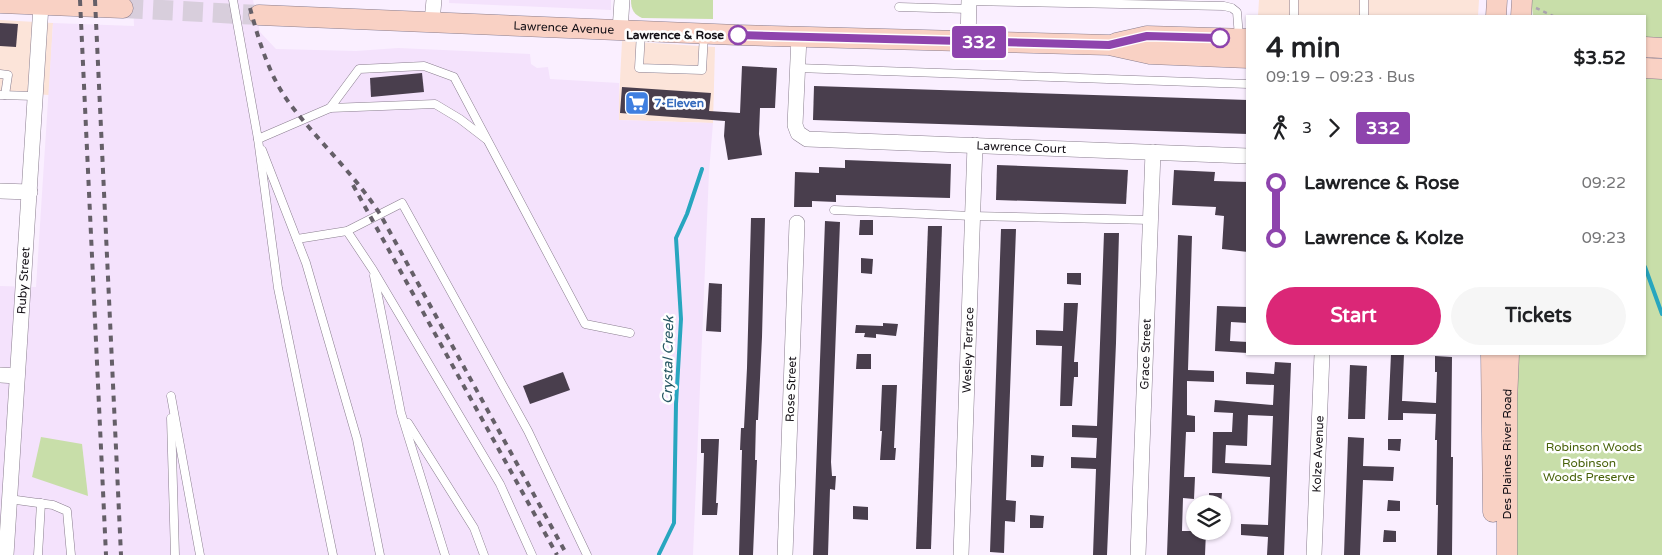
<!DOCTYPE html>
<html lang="en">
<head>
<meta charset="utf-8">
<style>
	:root { --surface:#fff; --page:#f6f6f6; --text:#202124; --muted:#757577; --accent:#db2777 }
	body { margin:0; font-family:"Varela Round",sans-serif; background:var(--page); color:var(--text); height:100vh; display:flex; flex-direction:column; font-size:19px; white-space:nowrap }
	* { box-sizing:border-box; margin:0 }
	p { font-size:16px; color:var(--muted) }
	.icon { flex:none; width:28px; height:28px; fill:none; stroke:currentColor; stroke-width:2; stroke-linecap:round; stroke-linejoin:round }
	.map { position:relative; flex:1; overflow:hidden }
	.sheet { position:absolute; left:1246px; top:15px; width:400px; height:340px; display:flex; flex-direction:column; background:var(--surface); border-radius:0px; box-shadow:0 1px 4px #0004 }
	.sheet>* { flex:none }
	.badge { padding:0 10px; border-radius:4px; font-size:18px; line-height:32px }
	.fabs { position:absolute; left:1186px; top:495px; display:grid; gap:10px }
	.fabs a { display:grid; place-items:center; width:45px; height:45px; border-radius:50%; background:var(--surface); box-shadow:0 1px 4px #0004; font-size:25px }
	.map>.badge { position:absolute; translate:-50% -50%; box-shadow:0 0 0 2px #fff }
	.legs { display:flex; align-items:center; gap:8px; height:55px; padding:0 20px; font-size:16px }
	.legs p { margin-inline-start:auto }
	.headline { display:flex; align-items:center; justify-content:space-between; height:85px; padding:0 20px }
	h1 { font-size:28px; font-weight:800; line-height:38px }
	.button { display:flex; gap:10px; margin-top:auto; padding:10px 20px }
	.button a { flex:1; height:58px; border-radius:30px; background:var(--accent); color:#fff; font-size:20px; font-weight:800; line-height:58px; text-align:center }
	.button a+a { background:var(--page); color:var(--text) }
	ul { padding:0 20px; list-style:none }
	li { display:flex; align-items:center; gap:18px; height:55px; font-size:19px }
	li i { display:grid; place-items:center; width:8px; height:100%; margin:0 6px; background:currentColor }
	li i::after { content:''; width:12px; height:12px; margin:-6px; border:4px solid; border-radius:50%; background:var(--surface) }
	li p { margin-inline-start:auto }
	li:first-child i { background:linear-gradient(#0000 50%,currentColor 0) }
	li:last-child i { background:linear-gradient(currentColor 50%,#0000 0) }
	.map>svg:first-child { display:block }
	.commercial { fill:#fce4d9 }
	.built { fill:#f4e2fc }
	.green { fill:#c8dea9 }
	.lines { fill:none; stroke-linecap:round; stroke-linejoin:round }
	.stream { stroke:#28a6bf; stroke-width:4 }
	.building { fill:#493e4d; fill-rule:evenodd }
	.secondary-tunnel { stroke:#d8cedc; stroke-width:20; stroke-dasharray:20 10; stroke-linecap:butt }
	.service-casing { stroke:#8a7e8f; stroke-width:9 }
	.minor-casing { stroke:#8a7e8f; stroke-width:16 }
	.secondary-casing { stroke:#8a7e8f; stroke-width:21 }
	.path { stroke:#ada4b1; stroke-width:2.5; stroke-dasharray:4 4; stroke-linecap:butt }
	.service { stroke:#fff; stroke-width:8 }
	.minor { stroke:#fff; stroke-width:15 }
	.secondary { stroke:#f9d1c4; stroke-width:20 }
	.rail { stroke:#655f68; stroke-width:4; stroke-dasharray:6 6; stroke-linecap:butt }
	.line-1-casing { stroke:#fff; stroke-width:11 }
	.line-1 { stroke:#8e44ad; stroke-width:8 }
	.stop-1-dot { fill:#fff; stroke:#8e44ad; stroke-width:2.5 }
	.labels { text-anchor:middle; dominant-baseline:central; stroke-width:5; stroke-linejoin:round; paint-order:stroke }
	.street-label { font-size:12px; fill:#141016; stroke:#fff }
	.stop-label { font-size:12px; font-weight:bold; fill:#141016; stroke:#fff; text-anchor:end }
	.shop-label { font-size:12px; font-weight:bold; fill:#366cbe; stroke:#fff; text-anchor:start }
	.park-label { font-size:12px; fill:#466008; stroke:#fff }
	.water-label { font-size:14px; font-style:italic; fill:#275864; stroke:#fff }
</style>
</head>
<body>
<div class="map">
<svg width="1662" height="555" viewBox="0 0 1662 555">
	<rect width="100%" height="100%" fill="#faefff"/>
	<g class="commercial">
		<polygon points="1259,0 1479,0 1478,16 1258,16"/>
		<polygon points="0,20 53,23 49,95 0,92"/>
		<polygon points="622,41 715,47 713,123 618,120"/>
	</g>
	<g class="built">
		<polygon points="133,0 253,0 260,32 276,49 356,51 398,48 530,54 531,64 537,68 548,67 550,79 619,83 619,120 713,123 709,172 693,555 0,555 0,286 36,287 53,23 134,26"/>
		<polygon points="449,0 611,0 611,10 449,3"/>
	</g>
	<g class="green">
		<path d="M631,0H713V19L642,18C634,14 631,10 631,0Z"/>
		<polygon points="1531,0 1662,0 1662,40 1645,39 1645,16 1533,16"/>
		<polygon points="1645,77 1662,78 1662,555 1515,555 1516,405 1518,354 1645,354"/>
		<polygon points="41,437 82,444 88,496 32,477"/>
	</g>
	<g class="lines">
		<g class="stream">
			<polyline points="1645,267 1662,314"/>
			<polyline points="659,554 674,523 676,404 681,319 676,238 687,214 702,169"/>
		</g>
	</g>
	<g class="building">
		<polygon points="0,23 18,24 16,47 0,46"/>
		<polygon points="742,66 777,68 775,108 760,108 759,134 762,155 728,160 724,136 725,121 620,113 622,87 711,93 709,111 740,113"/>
		<polygon points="422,73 424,92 371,97 370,78"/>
		<polygon points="814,86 1248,100 1248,134 813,120"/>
		<polygon points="845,160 951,164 950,198 836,195 836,202 812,201 812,207 794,207 795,172 819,173 819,167 845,168"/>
		<polygon points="997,165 1128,170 1126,204 996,200"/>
		<polygon points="1174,170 1215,172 1214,181 1248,182 1248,252 1222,249 1224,216 1215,215 1216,207 1172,205"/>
		<polygon points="751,218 765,218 762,337 758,420 756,420 755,460 757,460 753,555 739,555 742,450 740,450 741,428 744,428 747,368"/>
		<polygon points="860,220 873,220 873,235 859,235"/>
		<polygon points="825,221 840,222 831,462 832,476 836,476 835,490 830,489 828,555 813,555"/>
		<polygon points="928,226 942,226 931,549 916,549"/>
		<polygon points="1001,229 1016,229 1006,500 1016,501 1015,522 1005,521 1004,553 990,552"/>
		<polygon points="1104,233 1119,233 1116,343 1107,555 1093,555 1096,469 1071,468 1071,457 1096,458 1097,438 1072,437 1072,425 1097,426"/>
		<polygon points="1178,235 1192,236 1188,370 1214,371 1214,382 1187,381 1187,415 1195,416 1195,432 1186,432 1184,477 1195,477 1194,499 1183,498 1182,531 1206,531 1205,555 1167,555"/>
		<polygon points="861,258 873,259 872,274 861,273"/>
		<polygon points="1067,273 1081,273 1081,285 1067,284"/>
		<polygon points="709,283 722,284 721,332 706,331"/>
		<polygon points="1064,303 1078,303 1074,362 1078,362 1078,377 1074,377 1072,406 1060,406 1062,346 1036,345 1036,330 1063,331"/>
		<polygon points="1217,306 1248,307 1248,323 1231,322 1230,341 1248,342 1248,353 1215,351"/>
		<polygon points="883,323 898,324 896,336 876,334 876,338 864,337 865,333 855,333 856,325 883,326"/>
		<polygon points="857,354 871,354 871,369 856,369"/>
		<polygon points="1391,354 1404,354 1402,401 1404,401 1436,403 1437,372 1435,372 1435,356 1452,357 1451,457 1453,457 1452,555 1437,555 1438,505 1436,505 1437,440 1435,440 1436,414 1403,413 1403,420 1388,420"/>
		<path d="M1275,362L1291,363L1284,555H1267L1268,537L1241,535V524L1268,525L1270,477L1212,473L1213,432H1232L1233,413L1214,412L1215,400L1273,405L1274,385L1246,384V372L1274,374ZM1248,415L1273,416L1271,465L1225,463L1226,445L1247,446Z"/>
		<polygon points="1350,365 1367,366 1365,419 1348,419"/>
		<polygon points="563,372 570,390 530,404 523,386"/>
		<polygon points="882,385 897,385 894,448 896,448 895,460 880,460 882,431 880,431"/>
		<polygon points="1348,437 1364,438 1363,466 1394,467 1393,481 1363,480 1360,555 1344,555"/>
		<polygon points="701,439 719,439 716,503 718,503 717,515 702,515 704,453 701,453"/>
		<polygon points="1388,439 1401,439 1400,451 1388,450"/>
		<polygon points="1031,455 1044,456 1043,467 1031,467"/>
		<polygon points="1209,493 1222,493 1221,504 1209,504"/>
		<polygon points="1388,500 1400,501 1400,511 1387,511"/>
		<polygon points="853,506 868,507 868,520 853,519"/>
		<polygon points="1030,515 1044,516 1043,528 1030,528"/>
		<polygon points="1384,530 1396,531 1396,542 1383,542"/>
	</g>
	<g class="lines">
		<polyline class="secondary-tunnel" points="123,8 259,15"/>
		<defs>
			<g id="service">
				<polyline points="233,0 258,139 278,288 333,555"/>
				<polyline points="968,1 1224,6 1232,8 1237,12 1239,37"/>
				<polyline points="899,7 968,9"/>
				<polyline points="1294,16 1294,0"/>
				<polyline points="1364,16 1364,0"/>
				<polyline points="641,32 639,68 702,70 704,34"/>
				<polyline points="797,68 1248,84"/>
				<polyline points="0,74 8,75 5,95"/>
				<polyline points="0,95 34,96"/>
				<polyline points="330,108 359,69 424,66 454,77 585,324 630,333"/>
				<polyline points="258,139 330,108 435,104 460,119 486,139"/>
				<polyline points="262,150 306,263 357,439 380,555"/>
				<polyline points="834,210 972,216 1151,220"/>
				<polyline points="347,231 373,270 500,484 532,555"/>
				<polyline points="297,239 347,231 402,203 528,431 587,555"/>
				<polyline points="374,276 401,413 445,555"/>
				<polyline points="171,396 200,555"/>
				<polyline points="171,418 175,555"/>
				<polyline points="408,423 474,528 484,555"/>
				<polyline points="9,499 53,505 67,511 71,555"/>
				<polyline points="38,555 41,503"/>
			</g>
			<g id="minor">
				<polyline points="432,21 434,0"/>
				<polyline points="620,31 622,0"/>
				<path id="s1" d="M799,37L795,125L798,133L807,139L1248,156"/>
				<polyline points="968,42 969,0"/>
				<polyline points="0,191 30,192"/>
				<polyline points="0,375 17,376"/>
				<path id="s2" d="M6,555L41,5"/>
				<path id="s3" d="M785,555L797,223"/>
				<path id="s4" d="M961,555L975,145"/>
				<path id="s5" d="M1138,555L1153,152"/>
				<path id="s6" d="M1314,555L1322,354"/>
			</g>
			<g id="secondary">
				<polyline points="0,3 123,8"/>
				<path id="s7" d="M259,15L738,35L1109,45L1150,54L1248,58"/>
				<polyline points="1496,16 1497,0"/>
				<polyline points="1521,16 1522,0"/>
				<polyline points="1116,43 1147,36 1248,39"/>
				<polyline points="1645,47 1662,48"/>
				<polyline points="1645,68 1662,69"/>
				<polyline points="1491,354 1493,512"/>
				<path id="s8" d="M1507,555V401L1509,354"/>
			</g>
		</defs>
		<use href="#service" class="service-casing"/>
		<use href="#minor" class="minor-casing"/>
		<use href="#secondary" class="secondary-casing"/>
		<polyline class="path" points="1536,8 1553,16"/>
		<use href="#service" class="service"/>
		<use href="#minor" class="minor"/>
		<use href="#secondary" class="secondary"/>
		<g class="rail">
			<polyline points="80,0 106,555"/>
			<polyline points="95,0 121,555"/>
			<path d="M250,8C259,41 269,76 290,104C319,142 354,174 380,214L567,555"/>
			<polyline points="353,185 557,555"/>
		</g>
	</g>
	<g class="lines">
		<defs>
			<polyline id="line-1" points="738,35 1109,45 1147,36 1220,38"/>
		</defs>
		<use href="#line-1" class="line-1-casing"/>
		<use href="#line-1" class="line-1"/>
	</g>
	<defs>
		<symbol id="supermarket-square" viewBox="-11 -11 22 22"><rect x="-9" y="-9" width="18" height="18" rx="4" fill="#3f7fe0" stroke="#fff"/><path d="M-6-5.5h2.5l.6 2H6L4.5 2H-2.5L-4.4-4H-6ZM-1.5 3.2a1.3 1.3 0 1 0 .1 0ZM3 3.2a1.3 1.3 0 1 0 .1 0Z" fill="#fff"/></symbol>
	</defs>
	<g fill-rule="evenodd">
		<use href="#supermarket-square" x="623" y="89" width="28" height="28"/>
	</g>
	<g class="stop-1-dot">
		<circle cx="738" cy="35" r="9"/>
		<circle cx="1220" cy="38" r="9"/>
	</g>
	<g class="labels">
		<g class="street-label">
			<text stroke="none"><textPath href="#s7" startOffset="305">Lawrence Avenue</textPath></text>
			<text stroke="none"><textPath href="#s1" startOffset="322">Lawrence Court</textPath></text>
			<text stroke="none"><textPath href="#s2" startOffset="275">Ruby Street</textPath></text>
			<text stroke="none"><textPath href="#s4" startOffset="205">Wesley Terrace</textPath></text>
			<text stroke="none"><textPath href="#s5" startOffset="201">Grace Street</textPath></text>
			<text stroke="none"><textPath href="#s3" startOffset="166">Rose Street</textPath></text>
			<text stroke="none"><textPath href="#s6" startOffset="101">Kolze Avenue</textPath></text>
			<text stroke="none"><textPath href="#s8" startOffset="101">Des Plaines River Road</textPath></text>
		</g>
		<g class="stop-label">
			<text x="724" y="35">Lawrence &amp; Rose</text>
		</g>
		<g class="shop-label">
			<text x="654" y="103">7-Eleven</text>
		</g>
		<g class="park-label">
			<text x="1594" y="447">Robinson Woods</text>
			<text x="1589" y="463">Robinson<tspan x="1589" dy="14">Woods Preserve</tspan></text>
		</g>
		<g class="water-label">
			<text transform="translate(668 360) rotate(-89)">Crystal Creek</text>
		</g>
	</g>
</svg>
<div class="fabs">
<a><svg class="icon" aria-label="layers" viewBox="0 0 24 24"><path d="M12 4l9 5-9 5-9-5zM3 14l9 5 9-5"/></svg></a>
</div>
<b class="badge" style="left:979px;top:42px;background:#8e44ad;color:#fff">332</b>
<section class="sheet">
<div class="headline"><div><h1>4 min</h1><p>09:19 – 09:23 · Bus</p></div><b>$3.52</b></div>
<div class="legs"><svg class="icon" aria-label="walk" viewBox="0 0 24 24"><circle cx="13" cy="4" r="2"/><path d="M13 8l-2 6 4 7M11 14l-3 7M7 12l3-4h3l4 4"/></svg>3<svg class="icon" aria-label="forward" viewBox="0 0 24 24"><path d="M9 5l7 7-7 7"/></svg><b class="badge" style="background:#8e44ad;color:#fff">332</b></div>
<ul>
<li><i style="color:#8e44ad"></i><b>Lawrence &amp; Rose</b><p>09:22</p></li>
<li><i style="color:#8e44ad"></i><b>Lawrence &amp; Kolze</b><p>09:23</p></li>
</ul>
<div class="button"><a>Start</a><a>Tickets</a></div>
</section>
</div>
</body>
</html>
